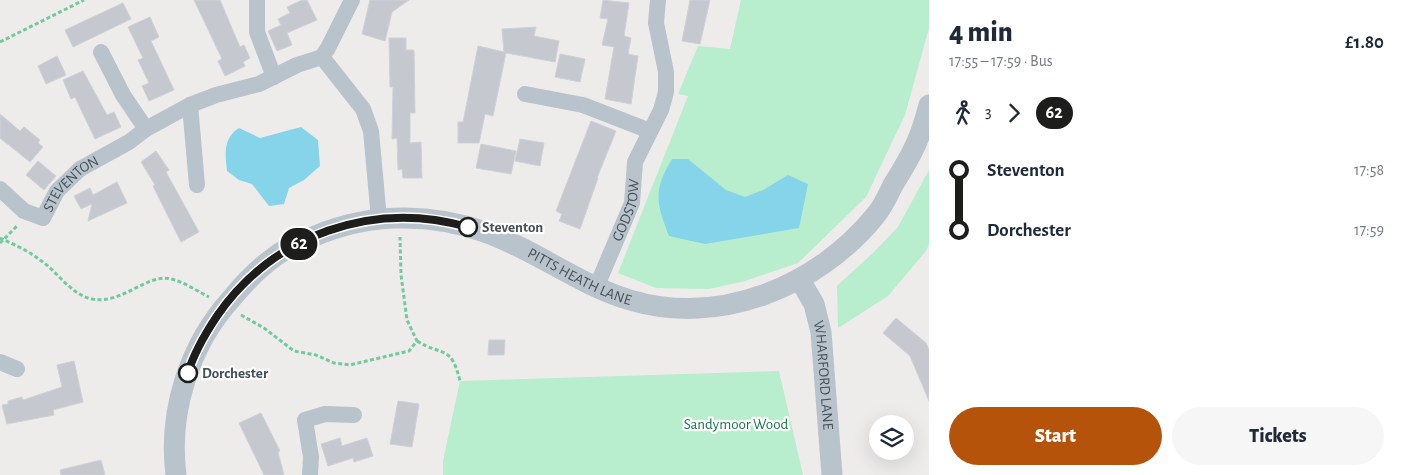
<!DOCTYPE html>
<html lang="en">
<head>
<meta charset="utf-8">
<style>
	:root { --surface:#fff; --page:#f6f6f7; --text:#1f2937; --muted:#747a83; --accent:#b45309 }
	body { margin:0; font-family:"Alegreya Sans",sans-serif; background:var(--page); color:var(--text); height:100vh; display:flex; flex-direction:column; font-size:19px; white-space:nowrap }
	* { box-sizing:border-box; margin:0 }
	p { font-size:16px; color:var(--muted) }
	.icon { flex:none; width:28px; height:28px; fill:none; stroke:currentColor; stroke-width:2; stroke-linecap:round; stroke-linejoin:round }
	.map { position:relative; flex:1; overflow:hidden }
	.panel { display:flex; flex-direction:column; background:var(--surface); width:475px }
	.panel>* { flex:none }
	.badge { padding:0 10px; border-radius:16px; font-size:18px; line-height:32px }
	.tools { position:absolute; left:869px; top:415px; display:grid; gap:10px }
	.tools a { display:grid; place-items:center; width:45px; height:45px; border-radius:50%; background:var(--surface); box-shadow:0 5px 20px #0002; font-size:25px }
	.map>.badge { position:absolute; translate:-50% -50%; box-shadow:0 0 0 2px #fff }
	.legs { display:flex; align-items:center; gap:8px; height:55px; padding:0 20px; font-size:16px }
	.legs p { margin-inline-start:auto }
	.headline { display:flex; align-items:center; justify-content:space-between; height:85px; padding:0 20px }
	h1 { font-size:28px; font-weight:800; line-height:38px }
	.primary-button { display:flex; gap:10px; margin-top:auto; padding:10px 20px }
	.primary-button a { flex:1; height:58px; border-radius:30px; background:var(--accent); color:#fff; font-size:20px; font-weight:800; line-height:58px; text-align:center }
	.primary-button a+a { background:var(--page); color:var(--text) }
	ul { padding:0 20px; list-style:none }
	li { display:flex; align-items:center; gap:18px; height:60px; font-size:19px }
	li i { display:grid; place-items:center; width:8px; height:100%; margin:0 6px; background:currentColor }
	li i::after { content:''; width:12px; height:12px; margin:-6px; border:4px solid; border-radius:50%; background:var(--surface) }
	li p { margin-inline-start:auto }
	li:first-child i { background:linear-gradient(#0000 50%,currentColor 0) }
	li:last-child i { background:linear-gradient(currentColor 50%,#0000 0) }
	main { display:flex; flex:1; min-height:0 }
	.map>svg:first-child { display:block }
	.green { fill:#b8edcd }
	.water { fill:#86d4ea }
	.building { fill:#c5c8ce; stroke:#cfd1d7 }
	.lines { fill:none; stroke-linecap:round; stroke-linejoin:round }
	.path { stroke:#71ca9f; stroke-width:3; stroke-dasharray:4 2.5; stroke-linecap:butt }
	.minor { stroke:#b9c3cb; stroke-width:16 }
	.tertiary { stroke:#b9c3cb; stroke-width:21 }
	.line-1-casing { stroke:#fff; stroke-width:11 }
	.line-1 { stroke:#1d1d1b; stroke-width:8 }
	.stop-1-dot { fill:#fff; stroke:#1d1d1b; stroke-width:2.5 }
	.labels { text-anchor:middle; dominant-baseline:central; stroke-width:4.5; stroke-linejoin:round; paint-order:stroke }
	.street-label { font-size:15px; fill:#444f58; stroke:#fff }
	.stop-label { font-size:15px; font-weight:bold; fill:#444f58; stroke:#fff; text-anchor:start }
	.park-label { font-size:15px; fill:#177748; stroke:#fff }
</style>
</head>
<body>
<main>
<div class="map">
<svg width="929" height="475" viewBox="0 0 929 475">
	<rect width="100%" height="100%" fill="#eeebeb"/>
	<g class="green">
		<polygon points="741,0 929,0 929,28 905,115 866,197 798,263 745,281 709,289 656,288 618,273 688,96 678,94 698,46 730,49"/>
		<polygon points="929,170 929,245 925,252 888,296 838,328 837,286 874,252 898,227"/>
		<polygon points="779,371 803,475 443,475 443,461 460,381"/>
	</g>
	<g class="water">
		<path d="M301,127L318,140L320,166L304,180L289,188L284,204L269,206L252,184L239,180L227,171C225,154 223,138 239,128L260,138Z"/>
		<path d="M672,159H688L726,190L745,197L765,189L788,175L808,184L799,228L705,244L669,236C656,202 653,191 672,159Z"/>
	</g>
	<g class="building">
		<polygon points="194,0 220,0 240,47 244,45 250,58 243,62 245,66 225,76 218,61 222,59"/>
		<polygon points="302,0 307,0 317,20 287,33 292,45 277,51 268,31 281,25 278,19 290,13 287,7"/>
		<polygon points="370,0 409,0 392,12 385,41 362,34"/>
		<polygon points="603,0 629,3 624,36 631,38 628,54 638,56 631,104 605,99 614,47 602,45 608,19 600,18"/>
		<polygon points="690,0 710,0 700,44 682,41"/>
		<polygon points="123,3 131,19 73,47 65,30"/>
		<polygon points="150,17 159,37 151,41 174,90 149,101 142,86 149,83 138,60 143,58 128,27"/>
		<polygon points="536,27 534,36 559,41 555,62 506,53 493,116 485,114 479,143 458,143 458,122 463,122 478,46 504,52 502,29"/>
		<polygon points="389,38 406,38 406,50 414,50 415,113 410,113 410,143 421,142 422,178 403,178 402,169 398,170 397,138 392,139 393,87 390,87"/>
		<polygon points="560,54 585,59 580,82 555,77"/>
		<polygon points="57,56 66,75 46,84 38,66"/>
		<polygon points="83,71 107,115 114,112 121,127 95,139 75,97 71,99 63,80"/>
		<polygon points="0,114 20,131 24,127 40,140 38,143 43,147 30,162 0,138"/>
		<polygon points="591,121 616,131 597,178 598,178 580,229 559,221 562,214 556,211"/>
		<polygon points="520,139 544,143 540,166 515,161"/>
		<polygon points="481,144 516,151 511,174 476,168"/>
		<polygon points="156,151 169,170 166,172 199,232 181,242 153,186 155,185 141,162"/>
		<polygon points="38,161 56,176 44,190 26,175"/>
		<polygon points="117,182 127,203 88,221 92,204 81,209 74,196 90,188 93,195"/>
		<polygon points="896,318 926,343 929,350 929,401 910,356 883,333"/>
		<polygon points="489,340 505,340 504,355 488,355"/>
		<polygon points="74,361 83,402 53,410 54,415 7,424 2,405 8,404 8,401 22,397 23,400 62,387 57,365"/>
		<polygon points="398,401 419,404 412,447 390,444"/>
		<polygon points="261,413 280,451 278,452 284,475 264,475 239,423"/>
		<polygon points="340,438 342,446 367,438 373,456 354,462 353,458 328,466 321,444"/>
		<polygon points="101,460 105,475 61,475 60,470"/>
	</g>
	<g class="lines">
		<g class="path">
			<polyline points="0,42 84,0"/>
			<path d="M0,238C13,244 29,251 40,260C57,271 71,295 92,299C122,305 147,273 171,279C184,282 197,291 209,297"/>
			<polyline points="0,243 17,226"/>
			<polyline points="241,315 264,328 294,351 316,355 334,363 350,365 409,351 417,341 407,320 401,275 400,237"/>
			<path d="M417,341C443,357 451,344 460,381"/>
		</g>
		<g class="minor">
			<polyline points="257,0 257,32 274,77"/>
			<polyline points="101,52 123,95 146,129"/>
			<polyline points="322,57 328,48 352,0"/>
			<polyline points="525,94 583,105 650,131"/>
			<polyline points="190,105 197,185"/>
			<path id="s1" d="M0,189L24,211L43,218L57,191L80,169L129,142L146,129L190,105L216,95L259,84L297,65L322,57L363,109L371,131L379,219"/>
			<path id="s2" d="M596,288L632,203L635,162L661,110L666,92V72L656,23L658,0"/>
			<polyline points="0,362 17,369"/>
			<polyline points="310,475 311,457 305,420 325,414 354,415"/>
		</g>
		<g class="tertiary">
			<path id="s3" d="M800,280L814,304L821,332L832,475"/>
			<path id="s4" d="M176,475C168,412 189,345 232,298C245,282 260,267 277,255C285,249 295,245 304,241C361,213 426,211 485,232C536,250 579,285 630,300C720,327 818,286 875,216C883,207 888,195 893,185C902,170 912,155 918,139C923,128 926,116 929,105"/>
		</g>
	</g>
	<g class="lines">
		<defs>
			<path id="line-1" d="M188,373C194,352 205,334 217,316C274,234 373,200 468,227"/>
		</defs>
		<use href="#line-1" class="line-1-casing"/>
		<use href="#line-1" class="line-1"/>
	</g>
	<g class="stop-1-dot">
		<circle cx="468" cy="227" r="9"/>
		<circle cx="188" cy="373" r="9"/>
	</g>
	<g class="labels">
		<g class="street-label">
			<text stroke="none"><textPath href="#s1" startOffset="98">STEVENTON</textPath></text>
			<text stroke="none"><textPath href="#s2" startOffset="84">GODSTOW</textPath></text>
			<text stroke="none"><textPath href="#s4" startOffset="575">PITTS HEATH LANE</textPath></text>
			<text stroke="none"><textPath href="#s3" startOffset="100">WHARFORD LANE</textPath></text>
		</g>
		<g class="stop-label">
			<text x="482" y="227">Steventon</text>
			<text x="202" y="373">Dorchester</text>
		</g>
		<g class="park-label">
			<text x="736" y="424">Sandymoor Wood</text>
		</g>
	</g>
</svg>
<div class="tools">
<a><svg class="icon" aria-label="layers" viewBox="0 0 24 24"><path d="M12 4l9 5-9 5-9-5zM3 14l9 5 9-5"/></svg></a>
</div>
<b class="badge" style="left:299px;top:244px;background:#1d1d1b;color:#fff">62</b>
</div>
<section class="panel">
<div class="headline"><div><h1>4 min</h1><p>17:55 – 17:59 · Bus</p></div><b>£1.80</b></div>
<div class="legs"><svg class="icon" aria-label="walk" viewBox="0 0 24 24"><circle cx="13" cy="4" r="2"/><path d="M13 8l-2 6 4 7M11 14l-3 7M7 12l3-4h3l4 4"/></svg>3<svg class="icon" aria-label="forward" viewBox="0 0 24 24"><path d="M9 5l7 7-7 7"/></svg><b class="badge" style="background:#1d1d1b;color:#fff">62</b></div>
<ul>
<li><i style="color:#1d1d1b"></i><b>Steventon</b><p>17:58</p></li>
<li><i style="color:#1d1d1b"></i><b>Dorchester</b><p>17:59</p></li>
</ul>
<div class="primary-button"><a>Start</a><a>Tickets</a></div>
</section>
</main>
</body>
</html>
